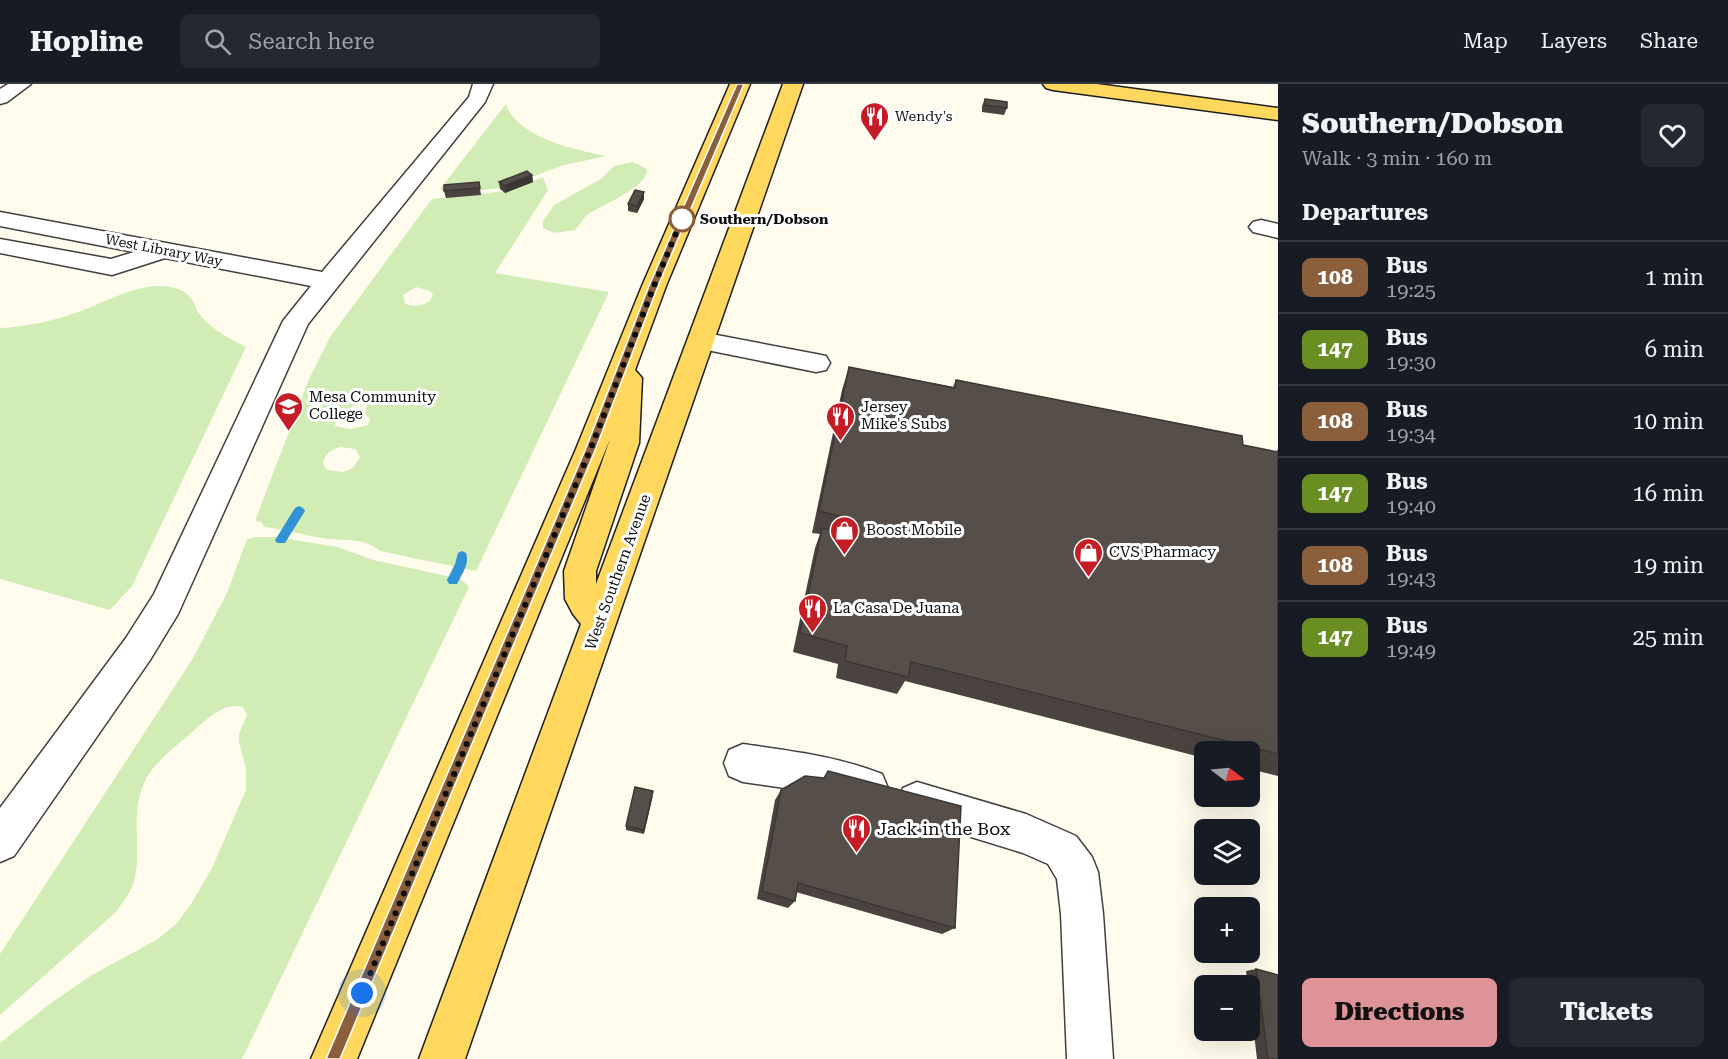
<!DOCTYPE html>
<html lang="en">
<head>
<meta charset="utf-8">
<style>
	:root { --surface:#171b24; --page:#242831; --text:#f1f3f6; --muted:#9ea1a6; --line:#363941; --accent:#dd9398 }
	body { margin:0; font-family:"Roboto Serif",serif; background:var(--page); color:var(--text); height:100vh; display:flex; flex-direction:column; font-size:22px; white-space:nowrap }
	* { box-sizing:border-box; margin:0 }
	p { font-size:20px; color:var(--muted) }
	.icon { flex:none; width:33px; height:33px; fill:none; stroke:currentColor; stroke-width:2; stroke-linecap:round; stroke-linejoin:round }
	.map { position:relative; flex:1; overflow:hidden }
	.drawer { display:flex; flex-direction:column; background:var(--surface); width:450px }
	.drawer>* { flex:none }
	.badge { padding:0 12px; border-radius:9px; font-size:21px; line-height:39px }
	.needle { width:39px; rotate:106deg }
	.fabs { position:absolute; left:1194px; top:657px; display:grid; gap:12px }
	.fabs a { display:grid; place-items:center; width:66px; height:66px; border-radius:9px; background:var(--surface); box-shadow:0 6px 24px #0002; font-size:30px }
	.you { position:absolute; width:30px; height:30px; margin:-15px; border:4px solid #fff; border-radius:50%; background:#1a73e8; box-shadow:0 0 0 9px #1a73e833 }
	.map>.badge { position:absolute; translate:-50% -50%; box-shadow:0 0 0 3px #fff }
	h2 { padding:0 24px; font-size:22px; line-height:54px }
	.round { display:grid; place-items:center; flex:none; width:63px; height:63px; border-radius:9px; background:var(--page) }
	.summary { display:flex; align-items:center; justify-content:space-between; height:102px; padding:0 24px }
	h1 { font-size:28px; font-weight:800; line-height:45px }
	.cta { display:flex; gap:12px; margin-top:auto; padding:12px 24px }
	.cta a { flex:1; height:69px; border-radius:9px; background:var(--accent); color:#111; font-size:24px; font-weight:800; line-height:69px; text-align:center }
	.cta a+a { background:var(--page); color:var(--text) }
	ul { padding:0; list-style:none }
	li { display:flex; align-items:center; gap:18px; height:72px; padding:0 24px; border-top:2px solid var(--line) }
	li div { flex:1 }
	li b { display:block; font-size:22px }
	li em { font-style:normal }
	li .badge { min-width:66px; font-weight:700; text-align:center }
	header { display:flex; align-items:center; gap:36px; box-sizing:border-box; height:84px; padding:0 30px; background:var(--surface); border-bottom:2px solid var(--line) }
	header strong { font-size:28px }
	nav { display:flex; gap:33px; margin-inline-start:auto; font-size:21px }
	.search { width:420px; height:54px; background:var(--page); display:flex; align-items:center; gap:15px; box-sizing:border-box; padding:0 21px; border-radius:9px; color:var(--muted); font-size:22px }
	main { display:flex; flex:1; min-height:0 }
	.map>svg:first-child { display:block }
	.green { fill:#d1ecb5; fill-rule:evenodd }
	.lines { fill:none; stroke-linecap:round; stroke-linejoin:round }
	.stream { fill:#3193d5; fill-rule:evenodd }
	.minor-casing { stroke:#404040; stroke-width:3 }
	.major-casing { stroke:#1e1e1e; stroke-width:3 }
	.minor { fill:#fff; fill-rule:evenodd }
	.major { fill:#ffd85d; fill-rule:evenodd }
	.wall { fill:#4a433f }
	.shaded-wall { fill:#3c3733 }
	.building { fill:#564e49; stroke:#3c3733; stroke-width:1.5 }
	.line { fill:#8b5e3c; stroke:#fff; stroke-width:1.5 }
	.walk { stroke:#0d0d0d; stroke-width:6; stroke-dasharray:0 10.8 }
	.stop-dot { fill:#fff; stroke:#8b5e3c; stroke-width:3 }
	.labels { text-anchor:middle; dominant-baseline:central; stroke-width:6; stroke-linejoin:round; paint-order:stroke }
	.far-poi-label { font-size:14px; fill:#0d0d0d; stroke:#fff; text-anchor:start }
	.far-stop-label { font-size:14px; font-weight:bold; fill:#0d0d0d; stroke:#fff; text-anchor:start }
	.far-street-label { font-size:14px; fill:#0d0d0d; stroke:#fff }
	.poi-label { font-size:15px; fill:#0d0d0d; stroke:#fff; text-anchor:start }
	.street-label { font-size:15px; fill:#0d0d0d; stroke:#fff }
	.near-poi-label { font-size:18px; fill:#0d0d0d; stroke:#fff; text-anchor:start }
</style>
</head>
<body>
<header>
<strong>Hopline</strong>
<div class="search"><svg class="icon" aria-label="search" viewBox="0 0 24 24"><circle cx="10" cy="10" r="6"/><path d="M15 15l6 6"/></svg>Search here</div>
<nav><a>Map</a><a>Layers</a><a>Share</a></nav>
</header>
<main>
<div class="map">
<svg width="1278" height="975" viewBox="0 0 1278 975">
	<rect width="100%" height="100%" fill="#fffced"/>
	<g class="green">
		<path d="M506,20C517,54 576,66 607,72L564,81L501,104L448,110L440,105Z"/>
		<path d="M633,78L647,85C649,103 601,121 587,131C582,135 580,142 575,146L554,149L543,144V137L554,121L601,95L614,82Z"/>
		<path d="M543,93L548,106L495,189L609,208L476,487L380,467C365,454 348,457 330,455C308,453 287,445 264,443L262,438L255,437L309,295L330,253L432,115L507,107ZM416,203L430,207L433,210L430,217C422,222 413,224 405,219L403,211ZM358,318L367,319L365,330L370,335L368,341L350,345L335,342L336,335ZM340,363L355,365L360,373L353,384L343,388L327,386L323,380C325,369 331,366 340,363Z"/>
		<path d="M152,202C166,202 182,202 191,214C195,219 196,226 200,231C211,245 230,255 246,263L132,502L110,526L0,495V244C26,243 53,237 78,228C103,219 125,206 152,202Z"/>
		<path d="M257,453H275L338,463L373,476L461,495L469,503L242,975H0V959L51,919L92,891L158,855L177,839L191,820L211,786L246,706V685L239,658V650L247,631L243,623C227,618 211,631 199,642C182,658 160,672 147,693C128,728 143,762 134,797C131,808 123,818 116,828L0,931V870L192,576L227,509L247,455Z"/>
	</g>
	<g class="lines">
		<g class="stream">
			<polygon points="299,422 303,424 305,427 303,430 285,459 277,459 275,456 277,453 295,424"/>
			<path d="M462,467L466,469C470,479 462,490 457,500H449L447,496L455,480L458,469Z"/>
		</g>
		<defs>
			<g id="minor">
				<polygon points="8,0 31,0 7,18 0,20 0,5"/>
				<polygon points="473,0 493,0 485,18 308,240 178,530 150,576 14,772 0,778 0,724 126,554 154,510 283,237 311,202 165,174 112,191 0,169 0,155 111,175 134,168 0,142 0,128 322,188 469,13"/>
				<polygon points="1261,136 1278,140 1278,154 1253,148 1249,143 1253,138"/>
				<polygon points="701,248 816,270 826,272 830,279 826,286 816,288 692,263 688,257 692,251"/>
				<path d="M743,660C790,667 837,672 882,690L888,704L882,718L868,723L820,709L743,698L729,692L724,679L729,666Z"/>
				<polygon points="917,698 1026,730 1076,752 1092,773 1098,788 1103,830 1113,975 1067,975 1061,830 1057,795 1048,780 1023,769 903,732 897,718 903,704"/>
			</g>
			<g id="major">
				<polygon points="730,0 750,0 666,202 635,286 642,294 639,359 596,487 596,500 783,0 803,0 465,975 419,975 581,540 573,530 565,515 564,487 610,355 357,975 311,975 576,365 642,202"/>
				<polygon points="1043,0 1097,0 1278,24 1278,36 1053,6 1046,4"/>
			</g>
		</defs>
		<use href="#minor" class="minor-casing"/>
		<use href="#major" class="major-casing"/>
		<use href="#minor" class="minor"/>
		<use href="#major" class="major"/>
	</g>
	<g class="wall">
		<polygon points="985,15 1007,24 1004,31 982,28 982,22"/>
		<polygon points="532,91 533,98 505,109 500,105 499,98"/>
		<polygon points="479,98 481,111 446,114 444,107"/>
		<polygon points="644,108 644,115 637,129 628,127 628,120"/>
		<polygon points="849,283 953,303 956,296 1243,361 1276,368 1278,365 1278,692 1250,685 1250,668 1204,668 1204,674 905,597 897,610 836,594 838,580 793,568 815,464 820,450 812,449 842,306"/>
		<polygon points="781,706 955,844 942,850 796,808 795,817 788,824 757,815 775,716"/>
		<polygon points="653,711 644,750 626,746 626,742"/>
		<polygon points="1256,885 1278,975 1257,975 1250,915 1250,902 1248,902 1246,887"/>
	</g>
	<g class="shaded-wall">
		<polygon points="532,91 533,98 505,109 504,102"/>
		<polygon points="644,108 644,115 637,129 637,122"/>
	</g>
	<g class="building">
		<polygon points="985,15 1007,18 1007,24 984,21"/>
		<polygon points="527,87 532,91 504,102 499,98"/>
		<polygon points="479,98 480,104 444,107 444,101"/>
		<polygon points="635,106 644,108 637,122 628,120"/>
		<polygon points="849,283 955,304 956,296 1242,352 1243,361 1278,368 1278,670 911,578 908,593 845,577 847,562 800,549 822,444 840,448 843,433 819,427"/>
		<polygon points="828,687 961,722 955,844 798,799 795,817 762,807 781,706 805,692 824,694"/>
		<polygon points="635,703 653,707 644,746 626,742"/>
		<polygon points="1256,885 1278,891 1278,975 1268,975"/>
	</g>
	<polygon class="line" points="737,0 744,0 658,202 596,364 340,975 326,975 586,364 649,202"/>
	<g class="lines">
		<polyline class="walk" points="362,909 591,364 654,202 684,130 682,135"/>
	</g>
	<defs>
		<symbol id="restaurant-pin" viewBox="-11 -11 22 30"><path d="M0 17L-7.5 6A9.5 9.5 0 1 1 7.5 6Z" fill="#c51d25" stroke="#fff"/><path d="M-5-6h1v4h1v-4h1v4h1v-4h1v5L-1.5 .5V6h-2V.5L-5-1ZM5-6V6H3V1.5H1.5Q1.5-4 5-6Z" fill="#fff"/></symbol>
		<symbol id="university-pin" viewBox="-11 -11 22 30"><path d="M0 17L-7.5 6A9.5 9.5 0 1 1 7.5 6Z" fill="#c51d25" stroke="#fff"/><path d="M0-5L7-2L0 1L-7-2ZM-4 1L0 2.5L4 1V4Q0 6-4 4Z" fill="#fff"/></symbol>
		<symbol id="shop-pin" viewBox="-11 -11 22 30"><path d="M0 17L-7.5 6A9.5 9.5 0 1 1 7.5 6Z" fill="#c51d25" stroke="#fff"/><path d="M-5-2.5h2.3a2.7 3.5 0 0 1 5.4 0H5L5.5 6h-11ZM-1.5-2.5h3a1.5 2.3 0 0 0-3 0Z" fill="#fff"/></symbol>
	</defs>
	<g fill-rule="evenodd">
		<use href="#restaurant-pin" x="858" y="16" width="33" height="45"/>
		<use href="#university-pin" x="272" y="306" width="33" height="45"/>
		<use href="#restaurant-pin" x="824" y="316" width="33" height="45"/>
		<use href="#shop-pin" x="828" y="430" width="33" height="45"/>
		<use href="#shop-pin" x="1072" y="452" width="33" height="45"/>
		<use href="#restaurant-pin" x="796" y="508" width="33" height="45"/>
		<use href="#restaurant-pin" x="840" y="728" width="33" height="45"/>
	</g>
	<circle class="stop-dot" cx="682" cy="135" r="12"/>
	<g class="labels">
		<g class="far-poi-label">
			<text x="895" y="32">Wendy's</text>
		</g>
		<g class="far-stop-label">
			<text x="700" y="135">Southern/Dobson</text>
		</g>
		<g class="far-street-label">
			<text transform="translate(164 166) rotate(11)">West Library Way</text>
		</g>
		<g class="poi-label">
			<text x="309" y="313">Mesa Community<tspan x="309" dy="17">College</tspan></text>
			<text x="861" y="323">Jersey<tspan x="861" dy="17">Mike's Subs</tspan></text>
			<text x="866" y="446">Boost Mobile</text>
			<text x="1109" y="468">CVS Pharmacy</text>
			<text x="833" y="524">La Casa De Juana</text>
		</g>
		<g class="street-label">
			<text transform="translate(618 488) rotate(-70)">West Southern Avenue</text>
		</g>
		<g class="near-poi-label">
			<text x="877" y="744">Jack in the Box</text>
		</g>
	</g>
</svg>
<div class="fabs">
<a><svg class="needle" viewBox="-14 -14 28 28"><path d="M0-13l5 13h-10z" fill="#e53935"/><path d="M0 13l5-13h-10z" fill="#9ea1a6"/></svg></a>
<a><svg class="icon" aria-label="layers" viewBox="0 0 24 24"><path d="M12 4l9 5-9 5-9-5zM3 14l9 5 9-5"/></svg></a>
<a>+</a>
<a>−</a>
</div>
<div class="you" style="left:362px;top:909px"></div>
</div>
<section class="drawer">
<div class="summary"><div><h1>Southern/Dobson</h1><p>Walk · 3 min · 160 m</p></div><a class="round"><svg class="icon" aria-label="heart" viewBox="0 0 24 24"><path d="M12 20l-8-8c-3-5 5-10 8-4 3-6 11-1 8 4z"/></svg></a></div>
<h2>Departures</h2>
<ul>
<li><span class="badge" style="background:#8b5e3c;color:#fff">108</span><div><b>Bus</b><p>19:25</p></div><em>1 min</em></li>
<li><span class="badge" style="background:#6b8e23;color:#fff">147</span><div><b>Bus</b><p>19:30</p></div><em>6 min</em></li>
<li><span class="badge" style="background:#8b5e3c;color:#fff">108</span><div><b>Bus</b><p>19:34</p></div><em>10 min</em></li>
<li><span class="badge" style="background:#6b8e23;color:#fff">147</span><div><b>Bus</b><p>19:40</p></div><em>16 min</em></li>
<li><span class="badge" style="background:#8b5e3c;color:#fff">108</span><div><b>Bus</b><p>19:43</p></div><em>19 min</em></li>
<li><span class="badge" style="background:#6b8e23;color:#fff">147</span><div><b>Bus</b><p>19:49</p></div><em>25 min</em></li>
</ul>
<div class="cta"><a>Directions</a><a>Tickets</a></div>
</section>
</main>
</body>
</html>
